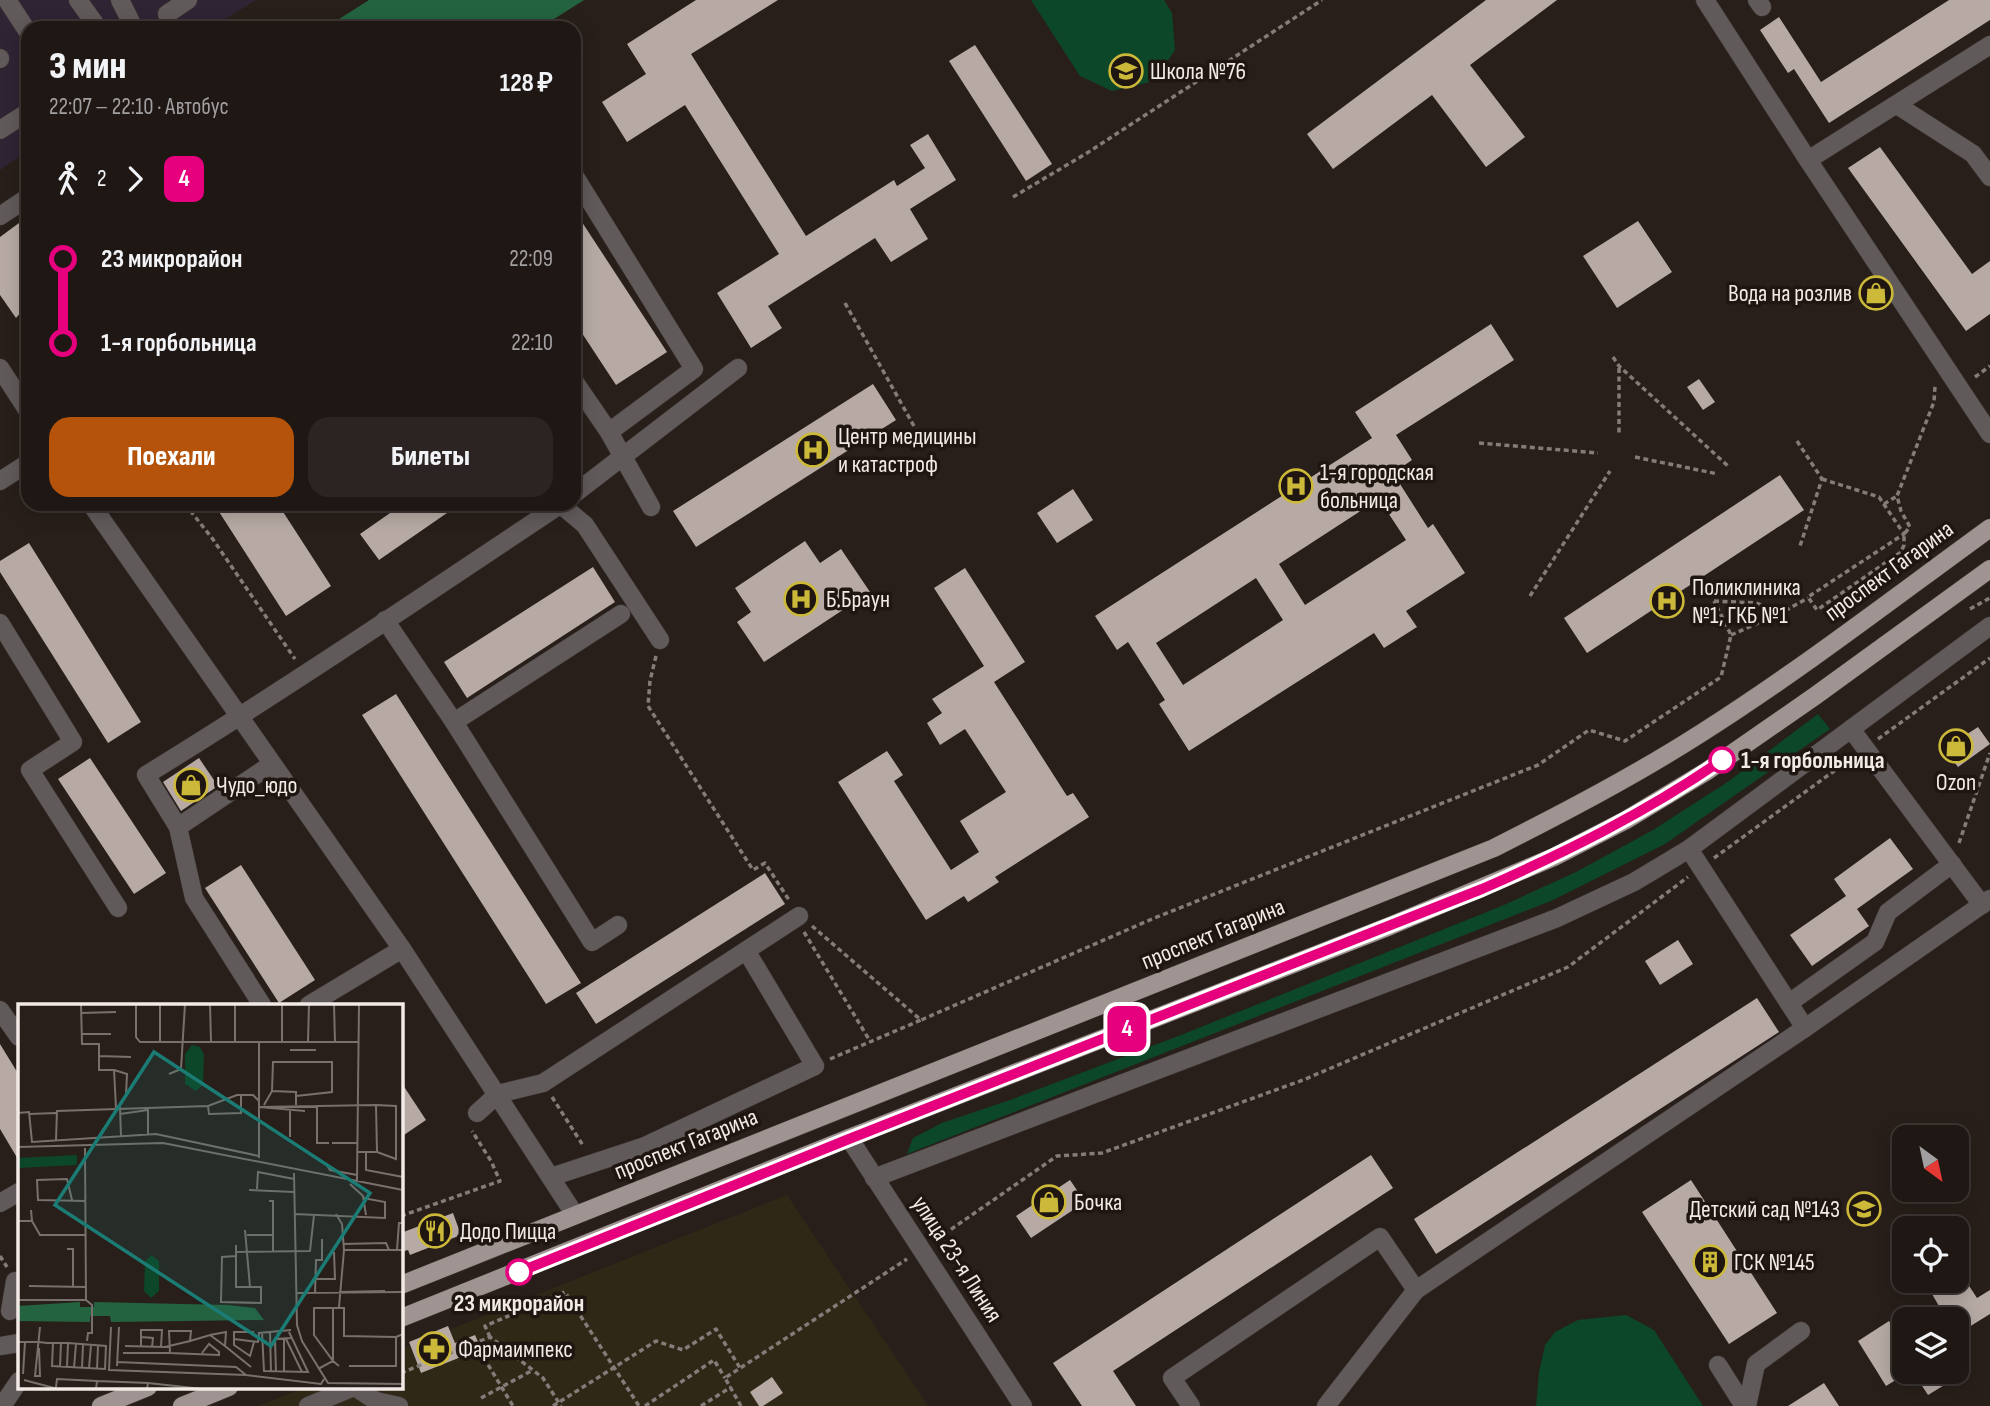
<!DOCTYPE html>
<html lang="ru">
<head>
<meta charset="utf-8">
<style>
	:root { --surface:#1e1714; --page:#2b2422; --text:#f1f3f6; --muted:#a19fa0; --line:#3c3634; --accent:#b45309 }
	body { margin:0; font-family:"Sofia Sans Condensed",sans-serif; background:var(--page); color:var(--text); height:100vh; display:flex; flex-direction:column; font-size:26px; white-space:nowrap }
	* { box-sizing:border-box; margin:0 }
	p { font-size:23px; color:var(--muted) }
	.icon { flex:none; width:38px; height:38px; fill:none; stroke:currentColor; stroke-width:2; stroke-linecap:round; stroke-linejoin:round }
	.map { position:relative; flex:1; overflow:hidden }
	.side { position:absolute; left:21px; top:21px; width:560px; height:490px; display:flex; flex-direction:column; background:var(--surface); border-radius:21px; box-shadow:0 4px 18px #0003,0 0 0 2px var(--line) }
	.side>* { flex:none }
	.badge { padding:0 14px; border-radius:10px; font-size:24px; line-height:46px }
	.needle { width:46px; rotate:147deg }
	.fabs { position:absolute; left:1892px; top:1125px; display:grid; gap:14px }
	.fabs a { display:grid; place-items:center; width:77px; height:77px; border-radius:14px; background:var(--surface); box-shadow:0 4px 18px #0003,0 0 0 2px var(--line); font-size:35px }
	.map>.badge { position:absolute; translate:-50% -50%; box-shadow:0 0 0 4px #fff }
	.legs { display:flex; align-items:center; gap:10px; height:77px; padding:0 28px; font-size:23px }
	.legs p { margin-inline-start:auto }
	.head { display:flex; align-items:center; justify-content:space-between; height:119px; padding:0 28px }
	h1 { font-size:38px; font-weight:800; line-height:52px }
	.cta { display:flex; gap:14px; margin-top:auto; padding:14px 28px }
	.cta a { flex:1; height:80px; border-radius:21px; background:var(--accent); color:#fff; font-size:28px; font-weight:800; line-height:80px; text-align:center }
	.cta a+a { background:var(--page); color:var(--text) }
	ul { padding:0 28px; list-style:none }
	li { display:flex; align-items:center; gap:24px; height:84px; font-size:26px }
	li i { display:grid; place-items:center; width:10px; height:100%; margin:0 9px; background:currentColor }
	li i::after { content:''; width:18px; height:18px; margin:-9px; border:5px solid; border-radius:50%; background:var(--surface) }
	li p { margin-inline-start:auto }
	li:first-child i { background:linear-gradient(#0000 50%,currentColor 0) }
	li:last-child i { background:linear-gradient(currentColor 50%,#0000 0) }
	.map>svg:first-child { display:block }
	.commercial { fill:#2f2817 }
	.industrial { fill:#2e2434 }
	.green { fill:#0c4729 }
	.forest { fill:#246340 }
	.building { fill:#b7aaa4; fill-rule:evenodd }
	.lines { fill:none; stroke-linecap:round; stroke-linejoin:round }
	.minor-casing { stroke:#443b37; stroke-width:19 }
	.major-casing { stroke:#443b37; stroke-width:19 }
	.path { stroke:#847c78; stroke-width:3.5; stroke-dasharray:5 3.5; stroke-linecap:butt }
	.minor { stroke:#605a5a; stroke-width:18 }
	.major { stroke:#a09492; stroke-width:18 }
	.line-1-casing { stroke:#fff; stroke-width:16 }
	.line-1 { stroke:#e6007e; stroke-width:10 }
	.stop-1-dot { fill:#fff; stroke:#e6007e; stroke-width:3.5 }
	.labels { text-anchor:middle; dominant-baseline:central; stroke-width:7; stroke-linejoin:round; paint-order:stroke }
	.poi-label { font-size:24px; fill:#f1eae7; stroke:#1f1611; text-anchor:start }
	.street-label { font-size:24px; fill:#f1eae7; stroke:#1f1611 }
	.stop-label { font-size:24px; font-weight:bold; fill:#f1eae7; stroke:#1f1611; text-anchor:start }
	.inset-road { fill:none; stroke:#78706c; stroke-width:2 }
	.view { fill:#1a7c74; fill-opacity:0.15; stroke:#1a7c74; stroke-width:3.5 }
	.inset-edge { fill:none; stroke:#f1eae7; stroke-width:3.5 }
</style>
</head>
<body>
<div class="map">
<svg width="1990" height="1406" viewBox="0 0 1990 1406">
	<rect width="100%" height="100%" fill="#281f1a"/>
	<polygon class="commercial" points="787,1195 928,1406 258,1406 306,1387 401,1387 401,1349"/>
	<polygon class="industrial" points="0,0 256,0 211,28 28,28 28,150 0,170"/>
	<g class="green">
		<polygon points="1031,0 1164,0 1172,13 1175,50 1154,81 1112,91 1080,76"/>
		<polygon points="1818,714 1830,729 1665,844 1551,901 907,1154 913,1138 942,1123 1013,1099 1181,1035 1370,959 1504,905 1576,872 1653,830 1729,781"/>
		<polygon points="1626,1315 1654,1330 1703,1406 1536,1406 1539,1372 1545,1345 1555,1332 1578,1320"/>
	</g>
	<polygon class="forest" points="369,0 584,0 540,28 325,28"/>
	<g class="building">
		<polygon points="696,0 778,0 691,54 806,236 894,180 897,186 925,168 910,145 928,134 956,180 910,209 928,239 891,262 875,238 768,306 782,328 751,348 717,293 779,254 685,105 627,142 602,102 646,74 627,44"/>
		<polygon points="1486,0 1557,0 1470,65 1525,137 1486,167 1432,95 1333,169 1307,134"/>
		<polygon points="1949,0 1990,0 1990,20 1829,123 1794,69 1788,73 1760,30 1779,17 1821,82"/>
		<polygon points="975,45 1052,164 1026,181 949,61"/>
		<polygon points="1880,147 1972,274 1990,261 1990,314 1966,331 1848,168"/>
		<polygon points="574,210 667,352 616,385 574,321"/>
		<polygon points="1638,221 1672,272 1617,308 1583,256"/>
		<polygon points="19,223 28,235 28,304 16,318 0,295 0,237"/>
		<path d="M1491,324L1514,360L1396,435L1412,460L1393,473L1428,528L1433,524L1465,573L1406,611L1417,627L1384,648L1374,633L1189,751L1159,704L1165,700L1128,642L1117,650L1095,616L1372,438L1355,412ZM1379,499L1406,540L1305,605L1279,564ZM1256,578L1283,620L1183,685L1156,643Z"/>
		<polygon points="1699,379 1715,402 1703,410 1687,387"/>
		<polygon points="873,384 896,420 696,547 673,511"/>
		<polygon points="1780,475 1804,510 1587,653 1564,618"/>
		<polygon points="1073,489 1093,520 1057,543 1037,513"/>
		<polygon points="214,504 278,504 331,586 286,616"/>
		<polygon points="403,504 460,504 379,560 360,534"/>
		<polygon points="805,541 820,563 841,549 870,592 764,662 737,622 751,612 735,588"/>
		<polygon points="29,543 141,722 108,743 0,572 0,561"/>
		<polygon points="593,567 615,602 467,698 444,662"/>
		<polygon points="965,568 1025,662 994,682 1067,796 1073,793 1089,817 995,877 999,882 968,902 964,896 926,920 838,782 887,751 903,775 894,781 951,870 979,852 960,821 1006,792 965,729 940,745 927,723 942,713 932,699 984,666 934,588"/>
		<polygon points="396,694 581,983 546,1004 362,715"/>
		<polygon points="1978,727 1990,744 1958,767 1941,744 1957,732 1961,738"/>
		<polygon points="90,758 166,873 134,894 58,779"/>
		<polygon points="199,758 218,786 181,811 163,782"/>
		<polygon points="1890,838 1913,869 1857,909 1869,926 1812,966 1790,935 1846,896 1834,879"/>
		<polygon points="241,865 315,980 279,1003 205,888"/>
		<polygon points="765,873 785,904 596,1024 576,993"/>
		<polygon points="1678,940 1693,964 1660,985 1645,961"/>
		<polygon points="1757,998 1779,1032 1436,1254 1414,1219"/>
		<polygon points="0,1044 19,1075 19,1161 0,1129"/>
		<polygon points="401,1082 426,1120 401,1137"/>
		<polygon points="1371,1155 1393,1188 1113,1371 1136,1406 1082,1406 1053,1363"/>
		<polygon points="1070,1180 1085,1202 1031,1238 1016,1216"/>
		<polygon points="1691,1180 1777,1313 1729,1344 1642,1212"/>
		<polygon points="453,1213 461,1235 410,1255 408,1250 401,1252 401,1233"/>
		<polygon points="1962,1275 1977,1298 1990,1290 1990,1314 1956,1335 1956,1320 1947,1320 1932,1294 1956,1281"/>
		<polygon points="1889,1321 1904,1345 1904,1375 1886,1386 1858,1341"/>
		<polygon points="448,1326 455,1343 475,1335 481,1349 421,1373 409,1342"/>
		<polygon points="1913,1372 1966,1372 1928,1395"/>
		<polygon points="772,1377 783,1393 763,1406 759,1406 750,1392"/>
		<polygon points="1824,1383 1839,1406 1788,1406"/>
	</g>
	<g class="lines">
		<defs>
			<g id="minor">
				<polyline points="7,0 28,32"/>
				<polyline points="78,0 98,28"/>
				<polyline points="120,0 134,28"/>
				<polyline points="1705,0 1808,160 1990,434"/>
				<polyline points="1757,0 1762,7"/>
				<polyline points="167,14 188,0"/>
				<polyline points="0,58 0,59"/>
				<polyline points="1897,105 1973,154 1990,177"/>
				<polyline points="0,130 28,112"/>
				<polyline points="1808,160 1990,45"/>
				<polyline points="574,175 694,369 609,432"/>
				<polyline points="0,216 24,200"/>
				<polyline points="0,368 28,411"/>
				<polyline points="574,381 609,432 651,507"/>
				<polyline points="0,481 28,463"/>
				<polyline points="574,494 738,368"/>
				<polyline points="91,504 402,949 575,1215"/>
				<polyline points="560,504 585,525 660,640"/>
				<polyline points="385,620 454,722 592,942 618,925"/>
				<polyline points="0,623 73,742 30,770 118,908"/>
				<polyline points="454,722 621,614"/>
				<polyline points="1851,729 1982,905"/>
				<polyline points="178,827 272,764"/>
				<polyline points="1689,849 1805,1028"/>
				<polyline points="1789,1003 1875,942 1888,912 1952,864"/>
				<path d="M262,1005L194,898L178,827L146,775C286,689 423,596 561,504"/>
				<polyline points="309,1005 402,949"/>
				<polyline points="0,1010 19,1037"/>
				<polyline points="477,1113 498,1094 543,1083 799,916"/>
				<polyline points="849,1138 1023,1406"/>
				<polyline points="551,1177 645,1146 815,1066 747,952"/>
				<polyline points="874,1178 1557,918 1634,882 1689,849 1990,626"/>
				<polyline points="0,1203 19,1192"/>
				<polyline points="1416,1290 1805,1028 1990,899"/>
				<polyline points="10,1311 15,1281"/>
				<polyline points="0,1346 19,1343"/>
				<polyline points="1718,1365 1744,1406"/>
				<polyline points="355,1387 376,1401 399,1406"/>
				<polyline points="2,1406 19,1381"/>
				<polyline points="308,1406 354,1387"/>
				<polyline points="1191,1406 1172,1378 1380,1237 1416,1290 1326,1406"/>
				<polyline points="1747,1406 1756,1364 1801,1331"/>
			</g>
			<g id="major">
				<path d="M401,1285L1494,848C1565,812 1636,775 1703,732C1802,669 1895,597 1990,528"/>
				<polyline points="401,1318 849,1138 1390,926 1554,857 1626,820 1707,771 1815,696 1990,569"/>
				<polyline points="101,1406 148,1387"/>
				<polyline points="182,1406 229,1387"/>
			</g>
		</defs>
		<use href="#minor" class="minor-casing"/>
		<use href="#major" class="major-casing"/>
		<g class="path">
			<polyline points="1013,197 1087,153 1322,0"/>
			<polyline points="845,303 919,435"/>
			<polyline points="1613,357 1619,366 1729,467"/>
			<polyline points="1619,368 1619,436"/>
			<polyline points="1975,377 1990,366"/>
			<polyline points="1797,441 1822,479 1800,546"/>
			<polyline points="1479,443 1598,453"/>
			<polyline points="1635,457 1718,474"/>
			<polyline points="1822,479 1879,497 1904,534 1808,597 1817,610 1901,552 1904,545 1904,534 1910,527 1901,511 1897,496 1934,402 1935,386"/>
			<polyline points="185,504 212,538 295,659"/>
			<polyline points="1884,504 1897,496"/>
			<polyline points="1530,596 1610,471"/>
			<polyline points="1714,601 1756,603 1780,612"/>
			<polyline points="1970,609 1990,598"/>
			<polyline points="1731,635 1781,613 1808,598"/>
			<polyline points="656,656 650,681 648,706 753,870 765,863 789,900"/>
			<polyline points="1878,739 1990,658"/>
			<polyline points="1959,843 1990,753"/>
			<polyline points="1714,858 1852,758"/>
			<polyline points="812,926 921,1020 1152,919 1538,765 1589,730 1625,741 1721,677 1731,635 1714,601"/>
			<polyline points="804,932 870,1041"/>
			<polyline points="830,1059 921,1020"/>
			<polyline points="552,1097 584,1147"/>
			<polyline points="401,1216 500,1181 491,1161 472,1131"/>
			<polyline points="937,1239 1057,1156 1102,1153 1303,1080 1568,967 1688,877"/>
			<polyline points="0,1256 7,1267"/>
			<polyline points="490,1337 485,1326 565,1292 639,1406"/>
			<polyline points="477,1342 484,1358 513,1406"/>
			<polyline points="401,1373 490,1337 543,1378 561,1406"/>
			<polyline points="481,1398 533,1370"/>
			<polyline points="553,1406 656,1341 683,1350 716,1329 740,1368"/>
			<polyline points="645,1406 714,1360 725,1378"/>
			<polyline points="701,1406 731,1387"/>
			<polyline points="741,1406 725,1378 907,1259"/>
		</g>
		<use href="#minor" class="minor"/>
		<use href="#major" class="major"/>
	</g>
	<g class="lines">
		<defs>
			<path id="line-1" d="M519,1272L849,1139L1482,889C1566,852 1647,812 1722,760"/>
		</defs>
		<use href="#line-1" class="line-1-casing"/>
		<use href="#line-1" class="line-1"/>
	</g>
	<defs>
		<symbol id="school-ring" viewBox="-11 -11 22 22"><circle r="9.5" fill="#1f1611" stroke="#ccb939" stroke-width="1.5"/><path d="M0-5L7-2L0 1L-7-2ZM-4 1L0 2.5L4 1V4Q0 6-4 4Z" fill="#ccb939"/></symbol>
		<symbol id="shop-ring" viewBox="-11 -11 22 22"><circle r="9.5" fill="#1f1611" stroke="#ccb939" stroke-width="1.5"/><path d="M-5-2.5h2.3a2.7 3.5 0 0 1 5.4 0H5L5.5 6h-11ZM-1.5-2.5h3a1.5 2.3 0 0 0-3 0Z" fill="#ccb939"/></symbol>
		<symbol id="hospital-ring" viewBox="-11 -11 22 22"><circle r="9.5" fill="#1f1611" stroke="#ccb939" stroke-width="1.5"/><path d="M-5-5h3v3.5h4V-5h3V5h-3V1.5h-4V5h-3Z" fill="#ccb939"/></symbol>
		<symbol id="restaurant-ring" viewBox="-11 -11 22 22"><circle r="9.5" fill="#1f1611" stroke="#ccb939" stroke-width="1.5"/><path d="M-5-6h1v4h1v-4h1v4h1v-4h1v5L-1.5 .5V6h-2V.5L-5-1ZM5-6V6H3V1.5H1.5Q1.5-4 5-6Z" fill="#ccb939"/></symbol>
		<symbol id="building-ring" viewBox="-11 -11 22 22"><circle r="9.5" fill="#1f1611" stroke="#ccb939" stroke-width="1.5"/><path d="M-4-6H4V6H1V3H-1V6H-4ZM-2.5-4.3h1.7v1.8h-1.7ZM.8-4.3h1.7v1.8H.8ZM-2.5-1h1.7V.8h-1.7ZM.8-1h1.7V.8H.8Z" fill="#ccb939"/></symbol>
		<symbol id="pharmacy-ring" viewBox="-11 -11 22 22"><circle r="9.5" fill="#1f1611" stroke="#ccb939" stroke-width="1.5"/><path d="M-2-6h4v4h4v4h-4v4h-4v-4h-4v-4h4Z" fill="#ccb939"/></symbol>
	</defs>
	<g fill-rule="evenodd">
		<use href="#school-ring" x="1107" y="52" width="38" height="38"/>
		<use href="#shop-ring" x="1857" y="274" width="38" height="38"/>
		<use href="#hospital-ring" x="794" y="431" width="38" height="38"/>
		<use href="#hospital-ring" x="1277" y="467" width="38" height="38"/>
		<use href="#hospital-ring" x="782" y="580" width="38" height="38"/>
		<use href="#hospital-ring" x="1648" y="582" width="38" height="38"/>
		<use href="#shop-ring" x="1937" y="727" width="38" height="38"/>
		<use href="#shop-ring" x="172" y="766" width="38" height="38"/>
		<use href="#shop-ring" x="1030" y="1183" width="38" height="38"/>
		<use href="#school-ring" x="1845" y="1190" width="38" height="38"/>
		<use href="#restaurant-ring" x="416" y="1212" width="38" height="38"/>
		<use href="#building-ring" x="1691" y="1243" width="38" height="38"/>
		<use href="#pharmacy-ring" x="415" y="1330" width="38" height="38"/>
	</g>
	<g class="stop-1-dot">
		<circle cx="1722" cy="760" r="12"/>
		<circle cx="519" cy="1272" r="12"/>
	</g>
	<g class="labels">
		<g class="poi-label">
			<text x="1150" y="71">Школа №76</text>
			<text x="1852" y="293" text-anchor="end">Вода на розлив</text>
			<text x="838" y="436">Центр медицины<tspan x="838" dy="28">и катастроф</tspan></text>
			<text x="1320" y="472">1-я городская<tspan x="1320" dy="28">больница</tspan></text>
			<text x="1692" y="587">Поликлиника<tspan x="1692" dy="28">№1, ГКБ №1</tspan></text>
			<text x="826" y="599">Б.Браун</text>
			<text x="1956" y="782" text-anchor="middle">Ozon</text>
			<text x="216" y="785">Чудо_юдо</text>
			<text x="1074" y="1202">Бочка</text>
			<text x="1840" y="1209" text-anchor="end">Детский сад №143</text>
			<text x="460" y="1231">Додо Пицца</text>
			<text x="1734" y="1262">ГСК №145</text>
			<text x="458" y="1349">Фармаимпекс</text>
		</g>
		<g class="street-label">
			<text transform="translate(1889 571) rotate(-36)">проспект Гагарина</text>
			<text transform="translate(1213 934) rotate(-22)">проспект Гагарина</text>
			<text transform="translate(686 1144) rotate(-22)">проспект Гагарина</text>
			<text transform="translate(957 1259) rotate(57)">улица 23-я Линия</text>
		</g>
		<g class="stop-label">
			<text x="1741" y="760">1-я горбольница</text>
			<text x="519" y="1303" text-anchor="middle">23 микрорайон</text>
		</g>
	</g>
	<g transform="translate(18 1004)">
		<rect width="385" height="385" fill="#281f1a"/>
		<path d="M174,41L182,43L186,51L185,81L178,87L167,80V50ZM59,151V161L0,164V154ZM133,251L141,257V287L133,294L126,287L127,258Z" fill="#0c4729"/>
		<path d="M62,298V303H76V298L209,301L237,304L246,316L93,318L92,312H72V318L0,317V302Z" fill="#246340"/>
		<path class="inset-road" d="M63,0L64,40H81V66H96L98,104M118,0V33L122,38H341M192,0L193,38M217,0V38M316,0L317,38M63,9L98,8M63,30H93M142,38V0M241,38V154M264,38V0M290,38L291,0M272,46H298M81,52L113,53M96,66L109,70L108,91M151,70L163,65L167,0M254,87L255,58H314V88L278,92M223,92V109L191,110L190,102L219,91H235L241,97M246,101L254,87L278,88V101M299,101V139H311M358,101L378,102V155L359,148M102,103L103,132M241,103L358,101L359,148H340M241,103L287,107M0,109L11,108L14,138L138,130L241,152M11,110L38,109M102,110L130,106M130,130V105M272,133V107M38,136L39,107L190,102M314,139H340M0,143L145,139L385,186M67,144L68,296L74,301V329H70L69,337M348,148V166L385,173M308,160L312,166L339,171M276,169L279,321L284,337L310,379L385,380M339,177L341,0M332,180L345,192L348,211M239,185L240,168L276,175M231,186L276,188M54,196L49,175L19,176L20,196L68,197M251,197H255V247M276,210L367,214V198L345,194M318,210L324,220L326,246L321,303M0,217H14L13,206M14,217L22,231H68M227,226L232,283M229,231H255M325,240L368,239L371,246M49,245H55V283M326,246H385M379,246L381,219H385M217,248L292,247L296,211M218,252L204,253L203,298L243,299V283H218V241M297,275H317L316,248M11,282L68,283M321,288L367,287M279,289L384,288M297,290L298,256H304V235M0,296H68M315,304V357L321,362M93,323L91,366L228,371L303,380L306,375M244,328L246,367L290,368L271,328M252,328L253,368M192,331L208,328L207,342L233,363M123,333L135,334L134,343M216,335L240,338L241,329L273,326M268,335L284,368M0,338H21L29,339H50L88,342L87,365L34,362L35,339M236,338L232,352L216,341V328H236M107,342L147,343L172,337M123,343V326H144L143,343M21,344L22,372H17L22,323M105,349H152M184,349L191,340L201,348V351L152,349L151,327H173L172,337L192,331L207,342M99,358L218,363L228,371M99,362L101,323M331,362H378V333L385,330M42,363L43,339M49,363L50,339M56,364L58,340M64,364L65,341M71,364L73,341M79,365L80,342M300,365L315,357L296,331V304H326V332L378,333M258,368L257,335L273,334M266,368V335M5,370L7,338M6,376L40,385M79,377L130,379L129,385M130,379L185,385M38,383L39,375L79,377L78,385"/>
		<path class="view" d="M136,48L352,189L253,342L37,201Z"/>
		<rect width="385" height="385" class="inset-edge"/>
	</g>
</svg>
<div class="fabs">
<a><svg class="needle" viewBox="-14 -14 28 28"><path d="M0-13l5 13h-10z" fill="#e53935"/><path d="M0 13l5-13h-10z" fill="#a19fa0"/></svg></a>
<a><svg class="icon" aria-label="locate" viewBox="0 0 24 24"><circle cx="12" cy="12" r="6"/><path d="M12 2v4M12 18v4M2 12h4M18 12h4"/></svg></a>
<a><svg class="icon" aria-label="layers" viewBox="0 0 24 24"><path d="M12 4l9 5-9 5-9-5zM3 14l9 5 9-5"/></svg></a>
</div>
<b class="badge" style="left:1127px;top:1029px;background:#e6007e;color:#fff">4</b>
<section class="side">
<div class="head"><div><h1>3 мин</h1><p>22:07 – 22:10 · Автобус</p></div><b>128 ₽</b></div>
<div class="legs"><svg class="icon" aria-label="walk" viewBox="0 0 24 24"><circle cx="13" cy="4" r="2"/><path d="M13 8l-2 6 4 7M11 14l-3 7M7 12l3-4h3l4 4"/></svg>2<svg class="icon" aria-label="forward" viewBox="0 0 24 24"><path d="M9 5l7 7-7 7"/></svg><b class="badge" style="background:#e6007e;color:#fff">4</b></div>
<ul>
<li><i style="color:#e6007e"></i><b>23 микрорайон</b><p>22:09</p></li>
<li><i style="color:#e6007e"></i><b>1-я горбольница</b><p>22:10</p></li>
</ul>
<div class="cta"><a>Поехали</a><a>Билеты</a></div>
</section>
</div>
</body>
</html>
